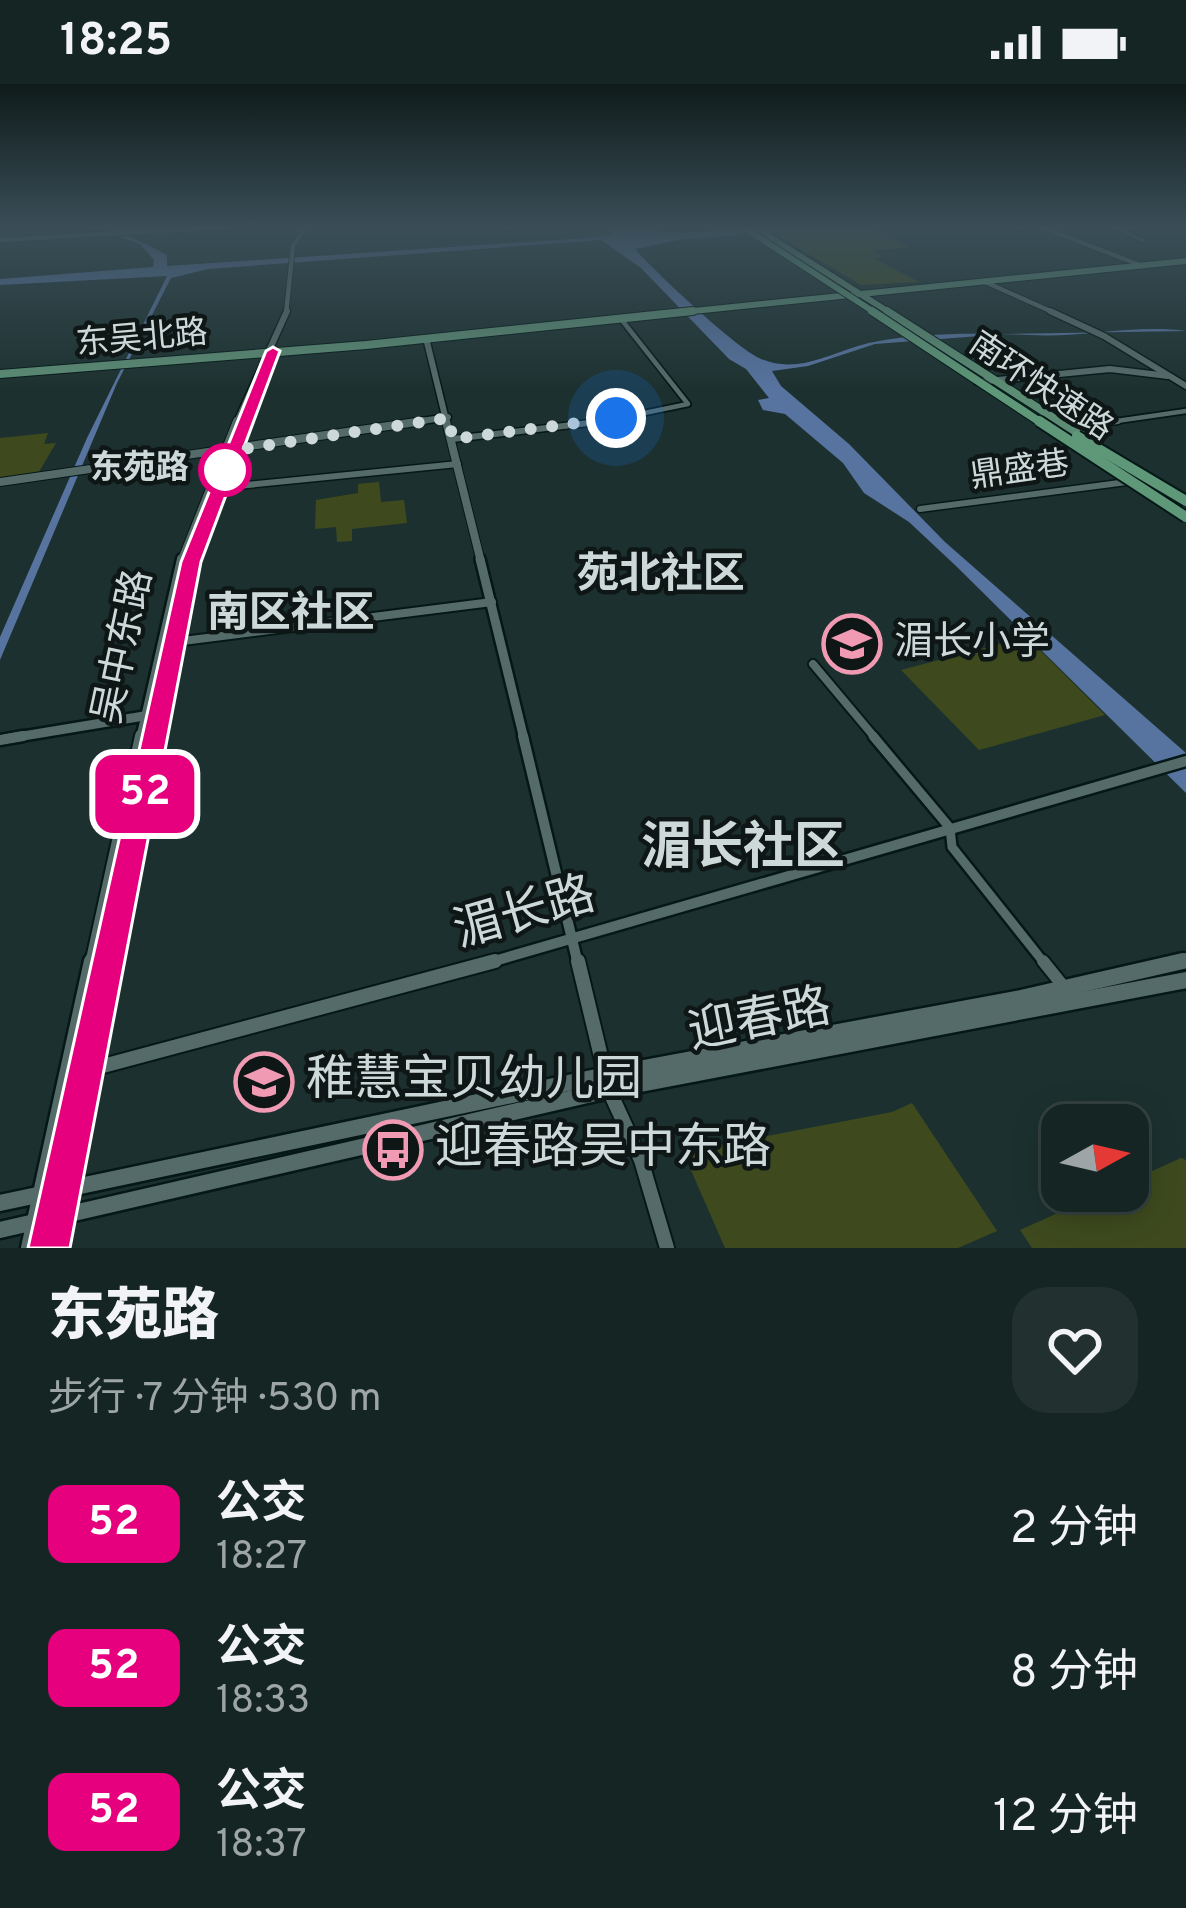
<!DOCTYPE html>
<html lang="zh">
<head>
<meta charset="utf-8">
<style>
	:root { --surface:#152523; --page:#223130; --text:#f1f3f6; --muted:#9da5a6; --line:#344241 }
	body { margin:0; font-family:Overpass,"Noto Sans SC",sans-serif; background:var(--page); color:var(--text); height:100vh; display:flex; flex-direction:column; font-size:45px; white-space:nowrap }
	* { box-sizing:border-box; margin:0 }
	p { font-size:39px; color:var(--muted) }
	.icon { flex:none; width:66px; height:66px; fill:none; stroke:currentColor; stroke-width:2; stroke-linecap:round; stroke-linejoin:round }
	.map { position:relative; height:1164px; overflow:hidden }
	.details { display:flex; flex-direction:column; background:var(--surface); flex:1 }
	.details>* { flex:none }
	.badge { padding:0 24px; border-radius:18px; font-size:42px; line-height:78px }
	.needle { width:78px; rotate:82deg }
	.tools { position:absolute; left:1041px; top:1020px; display:grid; gap:24px }
	.tools a { display:grid; place-items:center; width:108px; height:108px; border-radius:24px; background:var(--surface); box-shadow:0 6px 30px #0003,0 0 0 3px var(--line); font-size:60px }
	.you { position:absolute; width:60px; height:60px; margin:-30px; border:9px solid #fff; border-radius:50%; background:#1a73e8; box-shadow:0 0 0 18px #1a73e833 }
	.map>.badge { position:absolute; translate:-50% -50%; box-shadow:0 0 0 6px #fff }
	.round { display:grid; place-items:center; flex:none; width:126px; height:126px; border-radius:36px; background:var(--page) }
	.headline { display:flex; align-items:center; justify-content:space-between; height:204px; padding:0 48px }
	h1 { font-size:57px; font-weight:800; line-height:90px }
	ul { padding:0; list-style:none }
	li { display:flex; align-items:center; gap:36px; height:144px; padding:0 48px }
	li div { flex:1 }
	li b { display:block; font-size:45px }
	li em { font-style:normal }
	li .badge { min-width:132px; font-weight:700; text-align:center }
	.status { display:flex; justify-content:space-between; align-items:center; height:84px; padding:0 60px; background:var(--surface); direction:ltr }
	.status svg { height:33px; fill:currentColor }
	.map>svg:first-child { display:block }
	.green { fill:#3e4a1e }
	.water { fill:#57739f }
	.lines { fill:none; stroke-linecap:round; stroke-linejoin:round }
	.minor-far5-casing { stroke:#051817; stroke-width:4.5 }
	.minor-far4-casing { stroke:#051817; stroke-width:8 }
	.minor-far3-casing { stroke:#051817; stroke-width:9 }
	.minor-far2-casing { stroke:#051817; stroke-width:12 }
	.minor-far1-casing { stroke:#051817; stroke-width:14 }
	.minor-casing { stroke:#051817; stroke-width:16 }
	.tertiary-far5-casing { stroke:#051817; stroke-width:6 }
	.tertiary-far4-casing { stroke:#051817; stroke-width:9 }
	.tertiary-far3-casing { stroke:#051817; stroke-width:10 }
	.tertiary-far2-casing { stroke:#051817; stroke-width:14 }
	.tertiary-far1-casing { stroke:#051817; stroke-width:15 }
	.tertiary-casing { stroke:#051817; stroke-width:18 }
	.secondary-far5-casing { stroke:#051817; stroke-width:6 }
	.secondary-far4-casing { stroke:#051817; stroke-width:9 }
	.secondary-far3-casing { stroke:#051817; stroke-width:10 }
	.secondary-far2-casing { stroke:#051817; stroke-width:15 }
	.secondary-far1-casing { stroke:#051817; stroke-width:18 }
	.secondary-casing { stroke:#051817; stroke-width:21 }
	.primary-far2-casing { stroke:#051817; stroke-width:8 }
	.primary-far1-casing { stroke:#051817; stroke-width:10 }
	.primary-casing { stroke:#051817; stroke-width:12 }
	.minor-far5 { stroke:#556b69; stroke-width:3 }
	.minor-far4 { stroke:#556b69; stroke-width:4.5 }
	.minor-far3 { stroke:#556b69; stroke-width:6 }
	.minor-far2 { stroke:#556b69; stroke-width:8 }
	.minor-far1 { stroke:#556b69; stroke-width:9 }
	.minor { stroke:#556b69; stroke-width:12 }
	.tertiary-far5 { stroke:#556b69; stroke-width:4.5 }
	.tertiary-far4 { stroke:#556b69; stroke-width:6 }
	.tertiary-far3 { stroke:#556b69; stroke-width:8 }
	.tertiary-far2 { stroke:#556b69; stroke-width:9 }
	.tertiary-far1 { stroke:#556b69; stroke-width:10 }
	.tertiary { stroke:#556b69; stroke-width:14 }
	.secondary-far5 { stroke:#556b69; stroke-width:4.5 }
	.secondary-far4 { stroke:#556b69; stroke-width:6 }
	.secondary-far3 { stroke:#556b69; stroke-width:8 }
	.secondary-far2 { stroke:#556b69; stroke-width:10 }
	.secondary-far1 { stroke:#556b69; stroke-width:14 }
	.secondary { stroke:#556b69; stroke-width:16 }
	.primary-far2 { stroke:#5c8d74; stroke-width:6 }
	.primary-far1 { stroke:#5c8d74; stroke-width:8 }
	.primary { stroke:#5c8d74; stroke-width:9 }
	.trunk-bridge-far2-casing { stroke:#051817; stroke-width:8; stroke-linecap:butt }
	.trunk-bridge-far1-casing { stroke:#051817; stroke-width:10; stroke-linecap:butt }
	.trunk-bridge-casing { stroke:#051817; stroke-width:14; stroke-linecap:butt }
	.trunk-bridge-far2 { stroke:#5e9878; stroke-width:6 }
	.trunk-bridge-far1 { stroke:#5e9878; stroke-width:8 }
	.trunk-bridge { stroke:#5e9878; stroke-width:10 }
	.line { fill:#e6007e; stroke:#fff; stroke-width:3 }
	.walk { stroke:#cdd9d8; stroke-width:12; stroke-dasharray:0 21.6 }
	.stop-dot { fill:#fff; stroke:#e6007e; stroke-width:6 }
	.labels { text-anchor:middle; dominant-baseline:central; stroke-width:9; stroke-linejoin:round; paint-order:stroke }
	.far-street-label { font-size:33px; fill:#cdd9d8; stroke:#0e1716 }
	.far-stop-label { font-size:33px; font-weight:bold; fill:#cdd9d8; stroke:#0e1716; text-anchor:end }
	.poi-label { font-size:39px; fill:#cdd9d8; stroke:#0e1716; text-anchor:start }
	.street-label { font-size:39px; fill:#cdd9d8; stroke:#0e1716 }
	.neighbourhood-label { font-size:42px; font-weight:bold; fill:#cdd9d8; stroke:#0e1716 }
	.near-street-label { font-size:48px; fill:#cdd9d8; stroke:#0e1716 }
	.near-poi-label { font-size:48px; fill:#cdd9d8; stroke:#0e1716; text-anchor:start }
	.near-neighbourhood-label { font-size:51px; font-weight:bold; fill:#cdd9d8; stroke:#0e1716 }
</style>
</head>
<body>
<div class="status"><b>18:25</b><svg viewBox="0 0 49 12"><path d="M0 12V9h3v3zM5 12V6h3v6zM10 12V3h3v9zM15 12V0h3v12zM26 1h20v11H26zM47 4h2v5h-2z"/></svg></div>
<div class="map">
<svg width="1186" height="1164" viewBox="0 0 1186 1164">
	<rect width="100%" height="100%" fill="#1c312f"/>
	<g class="green">
		<polygon points="868,143 910,164 873,166 881,173 875,175 919,198 861,201 773,149"/>
		<polygon points="48,349 44,360 56,359 37,391 0,395 0,354"/>
		<polygon points="379,398 381,418 404,416 407,439 352,445 352,457 337,458 336,443 315,445 316,416 358,409 358,400"/>
		<polygon points="1027,553 1105,631 979,666 901,586"/>
		<polygon points="912,1019 997,1147 958,1164 725,1164 683,1068 892,1028"/>
		<polygon points="1181,1074 1186,1076 1186,1164 1032,1164 1020,1146 1107,1107 1128,1107 1128,1098"/>
	</g>
	<path class="water" d="M111,143L167,171V182L586,154L613,150L609,143L672,149L861,143L683,155L635,165C655,188 733,261 759,274C799,293 836,265 874,258C925,248 979,249 1030,251C1083,254 1134,240 1186,247L1006,250L875,260L808,282L772,287L781,302L849,360L945,458L1186,669V709L956,482L909,438L864,409L843,379L785,330L763,326L758,316L769,314L746,285L729,275L641,184L601,156L208,185L171,194L117,299L0,576V553L87,354L167,192L0,201V195L153,183L154,176L140,160L114,151Z"/>
	<g class="lines">
		<defs>
			<polyline id="minor-far5" points="1114,143 1144,157"/>
			<g id="minor-far4">
				<polyline points="591,340 688,320 621,235"/>
				<polyline points="1096,340 1186,327"/>
			</g>
			<g id="minor-far3">
				<polyline points="1051,346 1118,337"/>
				<polyline points="453,355 606,337"/>
				<polyline points="217,404 458,380"/>
				<polyline points="920,425 1127,398"/>
			</g>
			<g id="minor-far2">
				<polyline points="175,558 492,518"/>
				<polyline points="813,580 876,655"/>
			</g>
			<polyline id="minor-far1" points="873,652 950,744 952,763 1045,880"/>
			<polyline id="minor" points="1043,877 1064,903"/>
			<g id="tertiary-far5">
				<polyline points="1041,143 1140,181"/>
				<polyline points="0,156 226,143"/>
				<polyline points="983,197 1057,230"/>
			</g>
			<g id="tertiary-far4">
				<polyline points="1050,227 1104,252 1186,302"/>
				<polyline points="426,254 447,340"/>
				<polyline points="977,298 1110,285 1168,292"/>
				<polyline points="402,340 448,333"/>
			</g>
			<g id="tertiary-far3">
				<polyline points="446,337 481,478"/>
				<polyline points="0,398 423,337"/>
			</g>
			<g id="tertiary-far2">
				<polyline points="480,475 524,655"/>
				<polyline points="5,655 150,631"/>
			</g>
			<g id="tertiary-far1">
				<polyline points="523,652 578,880"/>
				<polyline points="0,656 23,652"/>
				<polyline points="484,880 1186,677"/>
			</g>
			<g id="tertiary">
				<polyline points="578,877 609,1006 641,1076 667,1164"/>
				<polyline points="88,986 495,877"/>
			</g>
			<polyline id="secondary-far5" points="286,230 293,162 306,143"/>
			<g id="secondary-far4">
				<polyline points="236,340 287,227"/>
				<polyline points="245,340 267,284"/>
			</g>
			<g id="secondary-far3">
				<polyline points="181,478 237,337"/>
				<polyline points="191,478 246,337"/>
			</g>
			<g id="secondary-far2">
				<polyline points="141,655 182,475"/>
				<polyline points="154,655 192,475"/>
			</g>
			<g id="secondary-far1">
				<polyline points="92,880 142,652"/>
				<polyline points="108,880 155,652"/>
				<polyline points="1170,880 1186,876"/>
			</g>
			<g id="secondary">
				<polyline points="0,1119 606,991 1021,914 1183,877"/>
				<polyline points="0,1146 609,1006 1186,896"/>
				<polyline points="29,1164 92,877"/>
				<polyline points="49,1164 108,877"/>
			</g>
			<g id="primary-far2">
				<polyline points="754,143 892,230"/>
				<polyline points="664,230 1186,177"/>
			</g>
			<g id="primary-far1">
				<polyline points="887,227 1063,340"/>
				<polyline points="0,290 366,261 693,227"/>
			</g>
			<polyline id="primary" points="1059,337 1089,356"/>
		</defs>
		<use href="#minor-far5" class="minor-far5-casing"/>
		<use href="#minor-far4" class="minor-far4-casing"/>
		<use href="#minor-far3" class="minor-far3-casing"/>
		<use href="#minor-far2" class="minor-far2-casing"/>
		<use href="#minor-far1" class="minor-far1-casing"/>
		<use href="#minor" class="minor-casing"/>
		<use href="#tertiary-far5" class="tertiary-far5-casing"/>
		<use href="#tertiary-far4" class="tertiary-far4-casing"/>
		<use href="#tertiary-far3" class="tertiary-far3-casing"/>
		<use href="#tertiary-far2" class="tertiary-far2-casing"/>
		<use href="#tertiary-far1" class="tertiary-far1-casing"/>
		<use href="#tertiary" class="tertiary-casing"/>
		<use href="#secondary-far5" class="secondary-far5-casing"/>
		<use href="#secondary-far4" class="secondary-far4-casing"/>
		<use href="#secondary-far3" class="secondary-far3-casing"/>
		<use href="#secondary-far2" class="secondary-far2-casing"/>
		<use href="#secondary-far1" class="secondary-far1-casing"/>
		<use href="#secondary" class="secondary-casing"/>
		<use href="#primary-far2" class="primary-far2-casing"/>
		<use href="#primary-far1" class="primary-far1-casing"/>
		<use href="#primary" class="primary-casing"/>
		<use href="#minor-far5" class="minor-far5"/>
		<use href="#minor-far4" class="minor-far4"/>
		<use href="#minor-far3" class="minor-far3"/>
		<use href="#minor-far2" class="minor-far2"/>
		<use href="#minor-far1" class="minor-far1"/>
		<use href="#minor" class="minor"/>
		<use href="#tertiary-far5" class="tertiary-far5"/>
		<use href="#tertiary-far4" class="tertiary-far4"/>
		<use href="#tertiary-far3" class="tertiary-far3"/>
		<use href="#tertiary-far2" class="tertiary-far2"/>
		<use href="#tertiary-far1" class="tertiary-far1"/>
		<use href="#tertiary" class="tertiary"/>
		<use href="#secondary-far5" class="secondary-far5"/>
		<use href="#secondary-far4" class="secondary-far4"/>
		<use href="#secondary-far3" class="secondary-far3"/>
		<use href="#secondary-far2" class="secondary-far2"/>
		<use href="#secondary-far1" class="secondary-far1"/>
		<use href="#secondary" class="secondary"/>
		<use href="#primary-far2" class="primary-far2"/>
		<use href="#primary-far1" class="primary-far1"/>
		<use href="#primary" class="primary"/>
		<defs>
			<polyline id="trunk-bridge-far2" points="743,143 877,230"/>
			<polyline id="trunk-bridge-far1" points="872,227 1043,340"/>
			<g id="trunk-bridge">
				<polyline points="1039,337 1186,433"/>
				<polyline points="1077,352 1186,417"/>
			</g>
		</defs>
		<use href="#trunk-bridge-far2" class="trunk-bridge-far2-casing"/>
		<use href="#trunk-bridge-far1" class="trunk-bridge-far1-casing"/>
		<use href="#trunk-bridge" class="trunk-bridge-casing"/>
		<use href="#trunk-bridge-far2" class="trunk-bridge-far2"/>
		<use href="#trunk-bridge-far1" class="trunk-bridge-far1"/>
		<use href="#trunk-bridge" class="trunk-bridge"/>
	</g>
	<linearGradient id="sky" x2="0" y2="1"><stop stop-color="#0f1b1a"/><stop offset="0.47" stop-color="#3a4e58"/><stop offset="1" stop-color="#3a4e58" stop-opacity="0"/></linearGradient>
	<rect width="1186" height="306" fill="url(#sky)"/>
	<polygon class="line" points="273,263 280,267 201,478 70,1164 28,1164 181,478 266,267"/>
	<g class="lines">
		<polyline class="walk" points="225,386 223,368 448,334 453,355 616,334"/>
	</g>
	<defs>
		<symbol id="school-ring" viewBox="-11 -11 22 22"><circle r="9.5" fill="#0e1716" stroke="#f19ab3" stroke-width="1.5"/><path d="M0-5L7-2L0 1L-7-2ZM-4 1L0 2.5L4 1V4Q0 6-4 4Z" fill="#f19ab3"/></symbol>
		<symbol id="bus-ring" viewBox="-11 -11 22 22"><circle r="9.5" fill="#0e1716" stroke="#f19ab3" stroke-width="1.5"/><path d="M-5-6H5V4H4V6H2V4H-2V6H-4V4H-5ZM-3.5-4V0h7V-4ZM-3.5 1.2v1.5H-2V1.2ZM2 1.2v1.5H3.5V1.2Z" fill="#f19ab3"/></symbol>
	</defs>
	<g fill-rule="evenodd">
		<use href="#school-ring" x="819" y="527" width="66" height="66"/>
		<use href="#school-ring" x="231" y="965" width="66" height="66"/>
		<use href="#bus-ring" x="360" y="1033" width="66" height="66"/>
	</g>
	<circle class="stop-dot" cx="225" cy="386" r="24"/>
	<g class="labels">
		<g class="far-street-label">
			<text transform="translate(142 256) rotate(-5)">东吴北路</text>
			<text transform="translate(1040 304) rotate(34)">南环快速路</text>
			<text transform="translate(1020 388) rotate(-8)">鼎盛巷</text>
		</g>
		<g class="far-stop-label">
			<text x="189" y="386">东苑路</text>
		</g>
		<g class="poi-label">
			<text x="894" y="560">湄长小学</text>
		</g>
		<g class="street-label">
			<text transform="translate(125 563) rotate(-78)">吴中东路</text>
		</g>
		<g class="neighbourhood-label">
			<text x="661" y="492">苑北社区</text>
			<text x="291" y="531">南区社区</text>
		</g>
		<g class="near-street-label">
			<text transform="translate(525 831) rotate(-16)">湄长路</text>
			<text transform="translate(760 938) rotate(-11)">迎春路</text>
		</g>
		<g class="near-poi-label">
			<text x="306" y="998">稚慧宝贝幼儿园</text>
			<text x="435" y="1066">迎春路吴中东路</text>
		</g>
		<g class="near-neighbourhood-label">
			<text x="743" y="766">湄长社区</text>
		</g>
	</g>
</svg>
<div class="tools">
<a><svg class="needle" viewBox="-14 -14 28 28"><path d="M0-13l5 13h-10z" fill="#e53935"/><path d="M0 13l5-13h-10z" fill="#9da5a6"/></svg></a>
</div>
<div class="you" style="left:616px;top:334px"></div>
<b class="badge" style="left:145px;top:710px;background:#e6007e;color:#fff">52</b>
</div>
<section class="details">
<div class="headline"><div><h1>东苑路</h1><p>步行 · 7 分钟 · 530 m</p></div><a class="round"><svg class="icon" aria-label="heart" viewBox="0 0 24 24"><path d="M12 20l-8-8c-3-5 5-10 8-4 3-6 11-1 8 4z"/></svg></a></div>
<ul>
<li><span class="badge" style="background:#e6007e;color:#fff">52</span><div><b>公交</b><p>18:27</p></div><em>2 分钟</em></li>
<li><span class="badge" style="background:#e6007e;color:#fff">52</span><div><b>公交</b><p>18:33</p></div><em>8 分钟</em></li>
<li><span class="badge" style="background:#e6007e;color:#fff">52</span><div><b>公交</b><p>18:37</p></div><em>12 分钟</em></li>
</ul>
</section>
</body>
</html>
